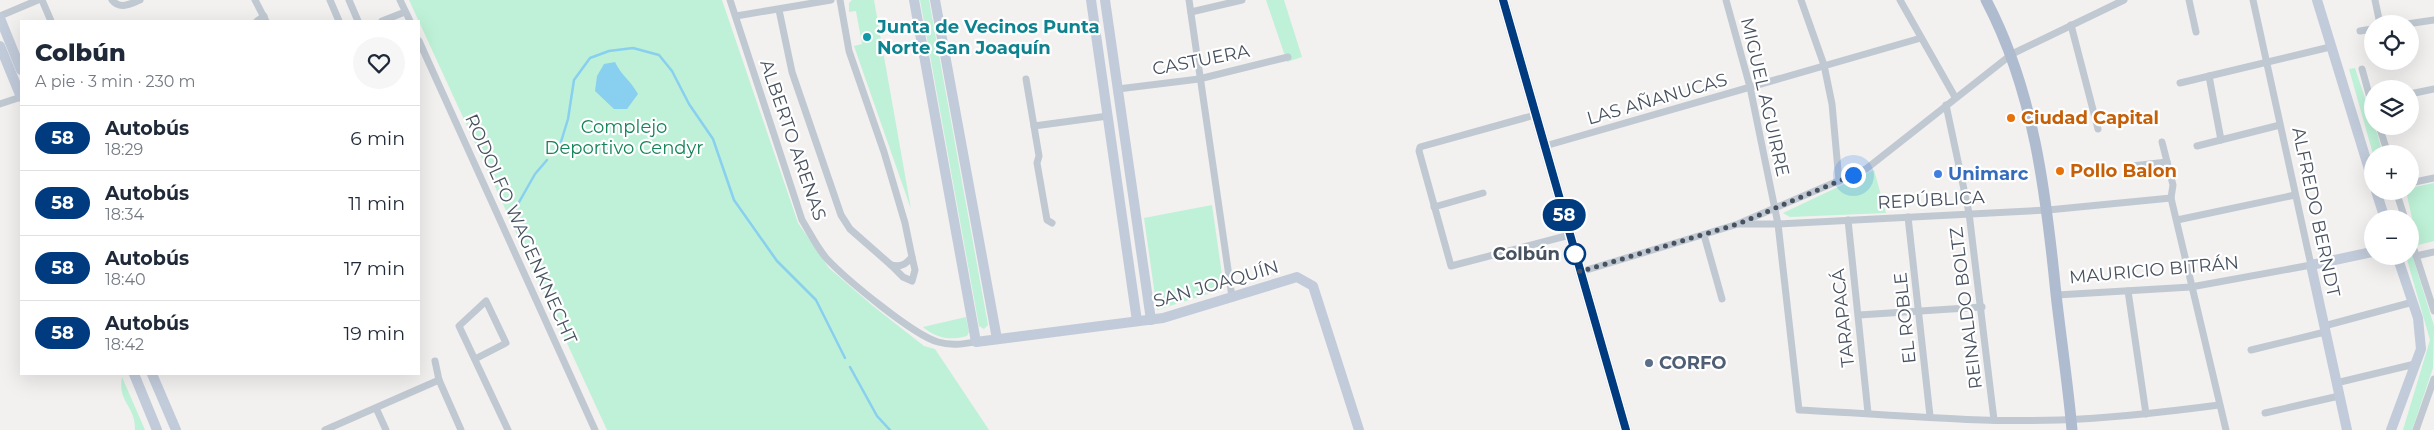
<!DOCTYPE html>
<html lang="es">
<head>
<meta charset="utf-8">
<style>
	:root { --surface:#fff; --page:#f6f6f7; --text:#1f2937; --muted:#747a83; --line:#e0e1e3 }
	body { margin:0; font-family:Montserrat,sans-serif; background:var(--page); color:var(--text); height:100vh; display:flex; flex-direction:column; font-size:19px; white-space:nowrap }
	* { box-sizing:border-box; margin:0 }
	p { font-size:16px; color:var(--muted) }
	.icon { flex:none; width:28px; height:28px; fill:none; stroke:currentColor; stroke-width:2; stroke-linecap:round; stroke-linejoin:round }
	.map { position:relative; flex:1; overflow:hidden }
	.side { position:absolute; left:20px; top:20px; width:400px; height:355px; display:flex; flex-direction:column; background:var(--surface); border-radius:0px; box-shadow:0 5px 20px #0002 }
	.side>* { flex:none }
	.badge { padding:0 10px; border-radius:16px; font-size:18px; line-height:32px }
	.tools { position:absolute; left:2364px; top:15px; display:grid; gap:10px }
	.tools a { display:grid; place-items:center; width:55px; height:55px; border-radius:50%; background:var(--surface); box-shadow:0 5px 20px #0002; font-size:25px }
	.you { position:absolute; width:25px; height:25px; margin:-12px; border:4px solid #fff; border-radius:50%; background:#1a73e8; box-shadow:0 0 0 8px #1a73e833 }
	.map>.badge { position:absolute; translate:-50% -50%; box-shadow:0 0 0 2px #fff }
	.round { display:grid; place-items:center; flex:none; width:52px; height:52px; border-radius:26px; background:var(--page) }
	.head { display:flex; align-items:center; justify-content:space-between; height:85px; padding:0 15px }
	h1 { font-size:24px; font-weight:800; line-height:38px }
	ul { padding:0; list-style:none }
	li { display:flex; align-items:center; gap:15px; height:65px; padding:0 15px; border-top:1px solid var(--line) }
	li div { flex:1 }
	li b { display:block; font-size:19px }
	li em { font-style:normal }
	li .badge { min-width:55px; font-weight:700; text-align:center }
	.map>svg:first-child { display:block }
	.green { fill:#bef1d7 }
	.water { fill:#89cff0 }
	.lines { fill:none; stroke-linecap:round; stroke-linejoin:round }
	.stream { stroke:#89cff0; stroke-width:2.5 }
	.street { stroke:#c0c9d2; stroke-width:7 }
	.secondary { stroke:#c2cbda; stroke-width:10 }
	.primary { stroke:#afbcd0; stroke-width:11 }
	.line-casing { stroke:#fff; stroke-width:11 }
	.line { stroke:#003b80; stroke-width:8 }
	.walk { stroke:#47515f; stroke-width:5; stroke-dasharray:0 9 }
	.culture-dot { fill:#0f9aa8; stroke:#fff; stroke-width:2 }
	.food-dot { fill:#e8710a; stroke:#fff; stroke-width:2 }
	.shop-dot { fill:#3f7fe0; stroke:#fff; stroke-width:2 }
	.stop-dot { fill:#fff; stroke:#003b80; stroke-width:2.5 }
	.service-dot { fill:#5c6f8a; stroke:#fff; stroke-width:2 }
	.labels { text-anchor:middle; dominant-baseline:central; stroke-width:4.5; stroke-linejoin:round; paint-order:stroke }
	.culture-label { font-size:18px; font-weight:bold; fill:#0d838f; stroke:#fff; text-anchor:start }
	.street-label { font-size:18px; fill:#47515f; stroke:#fff }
	.food-label { font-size:18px; font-weight:bold; fill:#c56008; stroke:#fff; text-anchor:start }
	.park-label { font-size:18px; fill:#148459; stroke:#fff }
	.shop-label { font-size:18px; font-weight:bold; fill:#366cbe; stroke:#fff; text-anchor:start }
	.stop-label { font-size:18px; font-weight:bold; fill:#47515f; stroke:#fff; text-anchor:end }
	.service-label { font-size:18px; font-weight:bold; fill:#4e5e75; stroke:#fff; text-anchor:start }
</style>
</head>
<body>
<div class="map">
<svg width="2434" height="430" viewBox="0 0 2434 430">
	<rect width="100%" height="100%" fill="#f3f0f0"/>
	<g class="green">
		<polygon points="409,0 722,0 798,223 829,268 873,306 924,346 935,349 989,430 607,430"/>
		<polygon points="852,0 874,0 911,209 854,46 862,44 856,11 849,12 849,3"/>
		<polygon points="920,0 929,0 988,325 984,329 979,326"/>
		<polygon points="1266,0 1284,0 1302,57 1287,62"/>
		<polygon points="2355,68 2372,119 2372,126 2375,126 2383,154 2373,154 2349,69"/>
		<polygon points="1874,170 1886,213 1790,217 1783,213"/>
		<polygon points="2434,183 2434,241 2418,245 2406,191 2410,191 2410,188"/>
		<polygon points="1212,205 1224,289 1157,310 1144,218"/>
		<polygon points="2410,248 2434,326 2433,368 2412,430 2403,430 2430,340 2406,256 2410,256"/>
		<path d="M966,317L969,332L967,336C950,341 936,338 923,327Z"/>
		<path d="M122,377L145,430H135C136,406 117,402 122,377Z"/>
	</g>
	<path class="water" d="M615,62C621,75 631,81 638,94L627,109H614L595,91L597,76L604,64Z"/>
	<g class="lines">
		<g class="stream">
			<polyline points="553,152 560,145 568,119 574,80 590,58 609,51 633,48 659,55 672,71 689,104 713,139 734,200 777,261 816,300 845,358"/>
			<polyline points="514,211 535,174 547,160"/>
			<polyline points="850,367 877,416 890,430"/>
		</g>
		<g class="street">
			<polyline points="42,0 51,21"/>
			<path d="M112,0C120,10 130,4 140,0"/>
			<polyline points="255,0 266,21"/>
			<polyline points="330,0 339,21"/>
			<polyline points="349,0 358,21"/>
			<polyline points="400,0 410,21"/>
			<path d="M730,0L802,220C810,233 817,248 827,259C846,279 913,335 938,342C951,346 963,344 976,342"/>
			<polyline points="1189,0 1232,297"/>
			<path d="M1726,0L1750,87L1778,224L1799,410C1885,414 1973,423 2060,420C2114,418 2166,412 2219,405"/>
			<polyline points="1801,0 1824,65 1832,104 1839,181"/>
			<polyline points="1900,0 1955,97"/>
			<polyline points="2189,0 2196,32"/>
			<polyline points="2375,0 2380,24"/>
			<path d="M779,10L792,72L841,215L850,229L891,265C901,267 905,265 912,257L905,223L884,152L849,51L840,0"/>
			<polyline points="1191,12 1242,0"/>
			<polyline points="0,16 38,0"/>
			<polyline points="736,16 831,0"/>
			<polyline points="257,21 264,16"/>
			<polyline points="382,21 405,12"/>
			<polyline points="2407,24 2434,20"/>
			<polyline points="2071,25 2098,129"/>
			<polyline points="2360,31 2372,29"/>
			<polyline points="419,41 595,430"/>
			<polyline points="2362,69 2372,105"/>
			<polyline points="2209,76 2221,140"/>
			<polyline points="1026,79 1039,156 1037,163 1047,220 1052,223"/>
			<polyline points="2180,83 2330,47"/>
			<polyline points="1118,89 1199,79 1288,57"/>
			<polyline points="2410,94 2434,89"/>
			<polyline points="0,104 21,97"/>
			<polyline points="1946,105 1969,213 1994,420"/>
			<polyline points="1535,115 1420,147 1419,151 1451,266 1570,235"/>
			<polyline points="1034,126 1108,116"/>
			<polyline points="2379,126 2388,154"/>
			<polyline points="2162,142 2173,185 2171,198 2226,430"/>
			<polyline points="1545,146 1921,38"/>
			<polyline points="2197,146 2280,125"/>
			<polyline points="2132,166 2167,162"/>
			<polyline points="2410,183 2434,178"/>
			<polyline points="2396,191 2405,219"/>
			<polyline points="1434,207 1483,193"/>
			<polyline points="1908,217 1930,416"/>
			<polyline points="1848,220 1868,413"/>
			<polyline points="2177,220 2295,195"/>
			<polyline points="1740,223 1866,169 2012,54 2124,0"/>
			<polyline points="1704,235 1722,299"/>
			<polyline points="2410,237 2434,311"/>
			<polyline points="2416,256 2434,252"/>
			<polyline points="891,265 903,277 912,281 915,270 912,257"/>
			<polyline points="1580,272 1738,224 1778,224 2048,210 2171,198"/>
			<polyline points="2128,291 2146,414"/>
			<polyline points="2057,295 2191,287 2311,265 2253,0"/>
			<polyline points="1859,315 1982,307"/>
			<polyline points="2324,326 2413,302"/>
			<polyline points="2251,350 2325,332"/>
			<polyline points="475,359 506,343 486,301 459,326 508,430"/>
			<polyline points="435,361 439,380 461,430"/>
			<polyline points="2336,383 2415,364"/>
			<polyline points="376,408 386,430"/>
			<polyline points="2265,413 2339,396"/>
			<polyline points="325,430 439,380"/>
			<polyline points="2416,430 2434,379"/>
		</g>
		<g class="secondary">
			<polyline points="914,0 976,342 1163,318 1297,277 1313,286 1359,430"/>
			<polyline points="935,0 997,339"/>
			<polyline points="1091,0 1137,321"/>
			<polyline points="1105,0 1151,320"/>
			<polyline points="2317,0 2372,179"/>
			<polyline points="0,18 21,70"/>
			<polyline points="0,46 21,97"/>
			<polyline points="2376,191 2385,219"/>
			<polyline points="134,374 157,430"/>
			<polyline points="152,374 176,430"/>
			<polyline points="2347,430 2311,265 2372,252"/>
			<polyline points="2391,430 2421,349 2418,318 2397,256"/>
		</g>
		<g class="primary">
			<polyline points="1503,0 1626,430"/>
			<path d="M1986,0C2034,91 2046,193 2056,294C2061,339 2068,385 2072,430"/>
		</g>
	</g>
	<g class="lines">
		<defs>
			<polyline id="line" points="1503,0 1626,430"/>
		</defs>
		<use href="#line" class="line-casing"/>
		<use href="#line" class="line"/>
		<polyline class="walk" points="1575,254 1580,272 1589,269 1738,224 1853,175"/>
	</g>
	<circle class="culture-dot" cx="867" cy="37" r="5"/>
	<g class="food-dot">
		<circle cx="2011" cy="118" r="5"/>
		<circle cx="2060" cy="171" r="5"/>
	</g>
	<circle class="shop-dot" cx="1938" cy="174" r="5"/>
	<circle class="stop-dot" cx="1575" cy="254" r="10"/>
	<circle class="service-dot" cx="1649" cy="363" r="5"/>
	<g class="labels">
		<g class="culture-label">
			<text x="877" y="27">Junta de Vecinos Punta<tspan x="877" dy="21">Norte San Joaquín</tspan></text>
		</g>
		<g class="street-label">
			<text transform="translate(1201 60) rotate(-11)">CASTUERA</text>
			<text transform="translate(1765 97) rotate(77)">MIGUEL AGUIRRE</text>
			<text transform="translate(1657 99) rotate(-16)">LAS AÑANUCAS</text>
			<text transform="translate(793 140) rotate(71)">ALBERTO ARENAS</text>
			<text transform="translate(1931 200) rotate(-3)">REPÚBLICA</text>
			<text transform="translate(2316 212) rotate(78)">ALFREDO BERNDT</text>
			<text transform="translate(521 229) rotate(66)">RODOLFO WAGENKNECHT</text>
			<text transform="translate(2154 270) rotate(-5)">MAURICIO BITRÁN</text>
			<text transform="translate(1216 284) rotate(-16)">SAN JOAQUÍN</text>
			<text transform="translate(1966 308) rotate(-97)">REINALDO BOLTZ</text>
			<text transform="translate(1843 318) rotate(-96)">TARAPACÁ</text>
			<text transform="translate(1905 318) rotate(-96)">EL ROBLE</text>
		</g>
		<g class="food-label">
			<text x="2021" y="118">Ciudad Capital</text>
			<text x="2070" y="171">Pollo Balon</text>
		</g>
		<g class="park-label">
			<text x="624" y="127">Complejo<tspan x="624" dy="21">Deportivo Cendyr</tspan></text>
		</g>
		<g class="shop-label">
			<text x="1948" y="174">Unimarc</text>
		</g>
		<g class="stop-label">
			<text x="1560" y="254">Colbún</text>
		</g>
		<g class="service-label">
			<text x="1659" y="363">CORFO</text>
		</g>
	</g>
</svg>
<div class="tools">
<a><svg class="icon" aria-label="locate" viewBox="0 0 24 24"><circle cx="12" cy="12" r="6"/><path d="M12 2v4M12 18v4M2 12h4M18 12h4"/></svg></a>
<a><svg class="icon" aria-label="layers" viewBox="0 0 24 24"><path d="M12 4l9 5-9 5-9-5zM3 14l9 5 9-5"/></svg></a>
<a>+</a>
<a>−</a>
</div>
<div class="you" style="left:1853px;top:175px"></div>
<b class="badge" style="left:1564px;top:215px;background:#003b80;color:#fff">58</b>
<section class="side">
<div class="head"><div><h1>Colbún</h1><p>A pie · 3 min · 230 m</p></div><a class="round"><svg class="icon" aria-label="heart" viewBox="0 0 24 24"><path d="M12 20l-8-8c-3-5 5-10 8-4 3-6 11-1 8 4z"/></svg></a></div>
<ul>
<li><span class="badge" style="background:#003b80;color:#fff">58</span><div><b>Autobús</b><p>18:29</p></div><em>6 min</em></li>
<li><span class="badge" style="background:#003b80;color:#fff">58</span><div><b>Autobús</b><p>18:34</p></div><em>11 min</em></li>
<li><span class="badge" style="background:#003b80;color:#fff">58</span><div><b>Autobús</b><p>18:40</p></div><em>17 min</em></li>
<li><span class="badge" style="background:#003b80;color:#fff">58</span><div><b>Autobús</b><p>18:42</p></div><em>19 min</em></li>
</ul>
</section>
</div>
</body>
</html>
